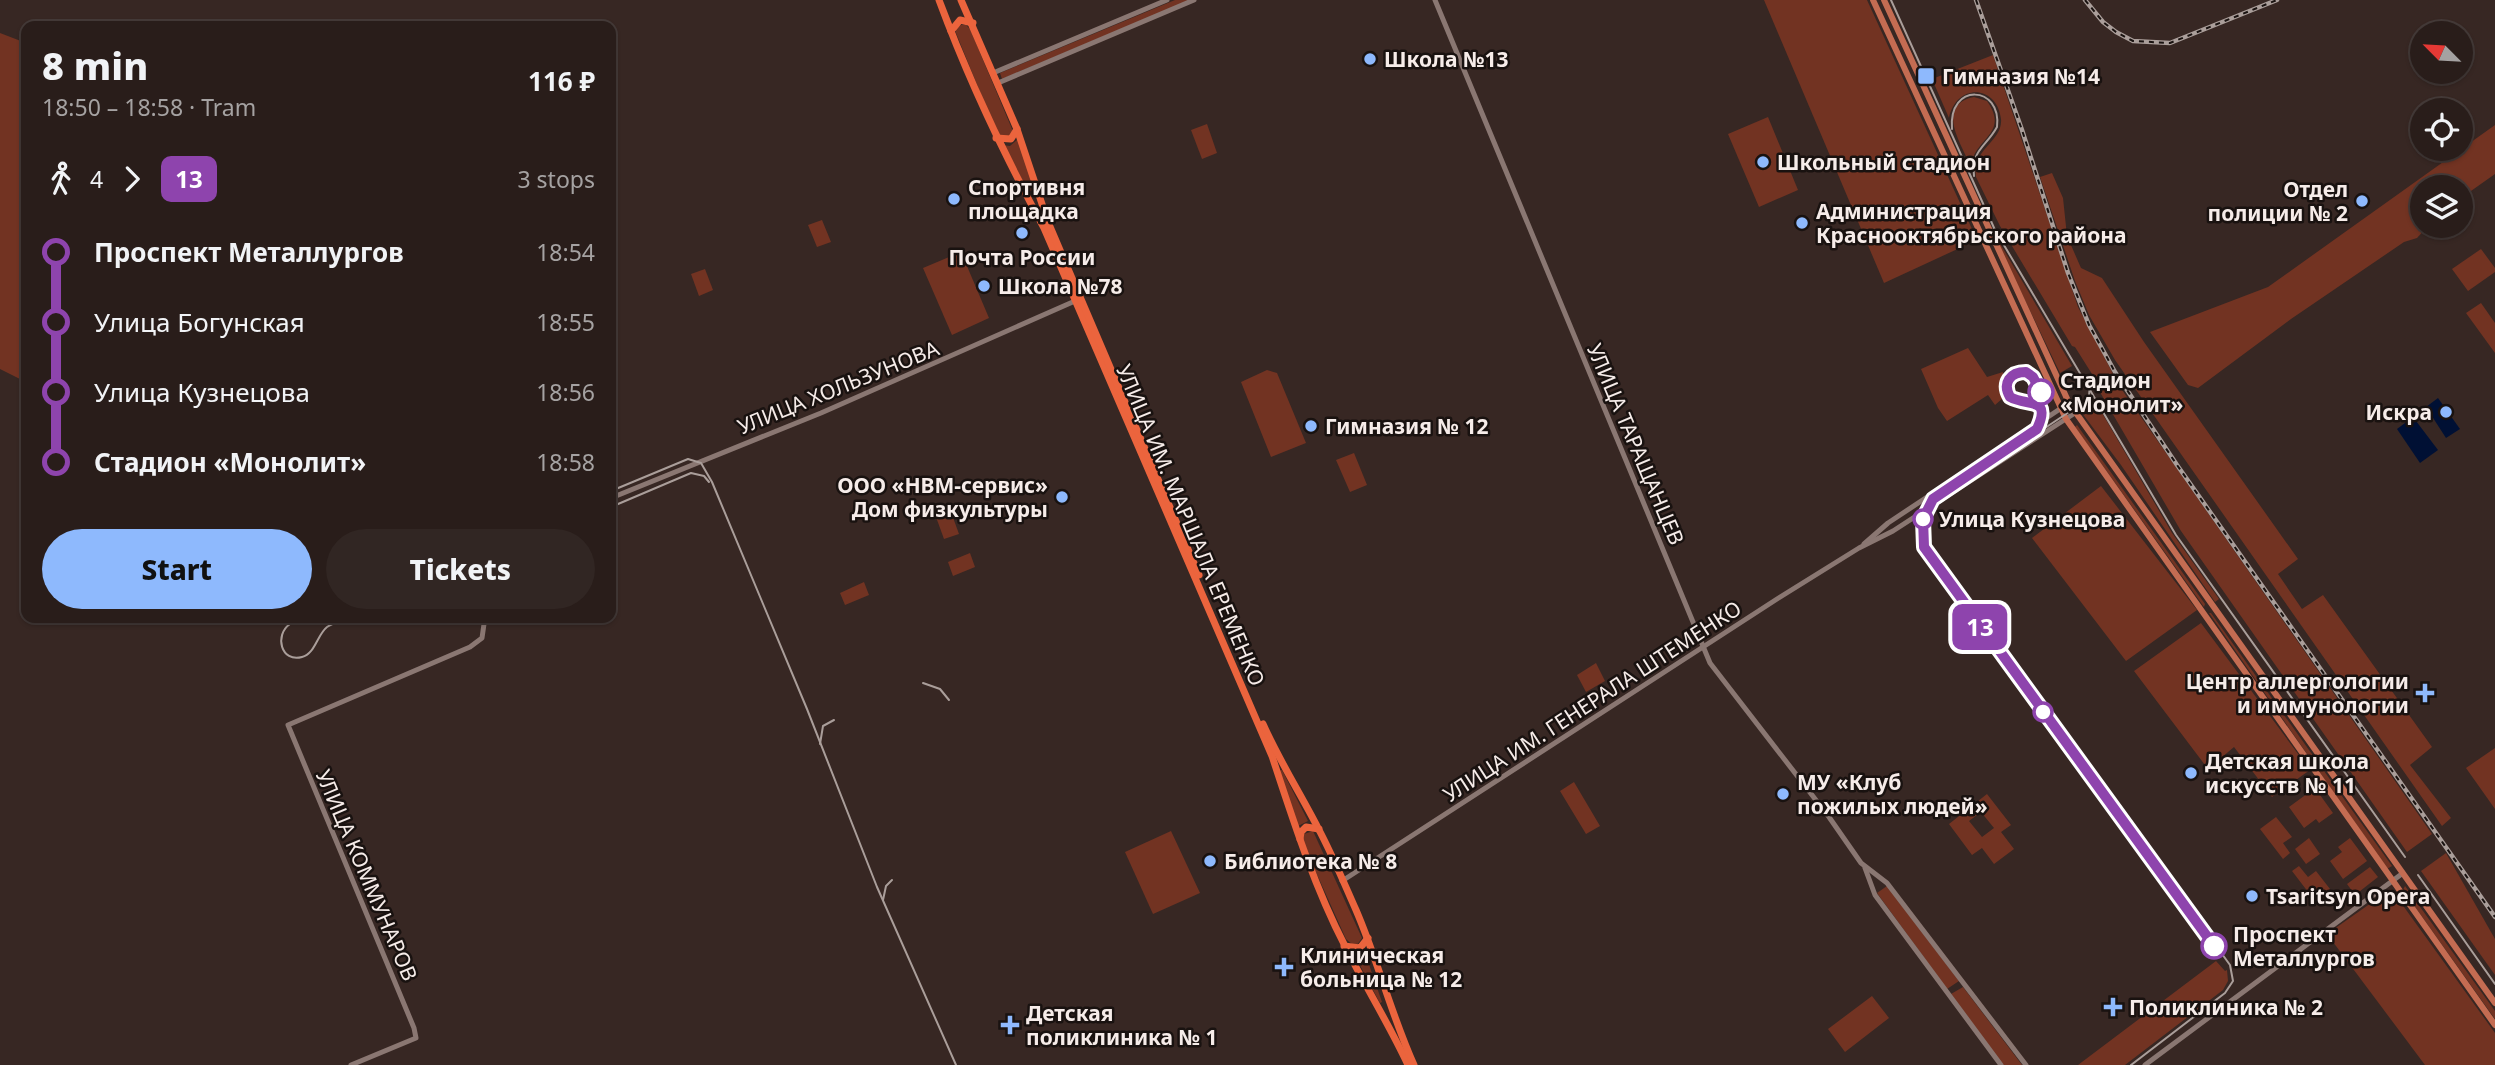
<!DOCTYPE html>
<html lang="en">
<head>
<meta charset="utf-8">
<style>
	:root { --surface:#291d1a; --page:#312623; --text:#f1f3f6; --muted:#a5a2a2; --line:#453b39; --accent:#8eb9fd }
	body { margin:0; font-family:"Noto Sans",sans-serif; background:var(--page); color:var(--text); height:100vh; display:flex; flex-direction:column; font-size:26px; white-space:nowrap }
	* { box-sizing:border-box; margin:0 }
	p { font-size:23px; color:var(--muted) }
	.icon { flex:none; width:38px; height:38px; fill:none; stroke:currentColor; stroke-width:2; stroke-linecap:round; stroke-linejoin:round }
	.map { position:relative; flex:1; overflow:hidden }
	.sheet { position:absolute; left:21px; top:21px; width:595px; height:602px; display:flex; flex-direction:column; background:var(--surface); border-radius:14px; box-shadow:0 2px 5px #0004,0 0 0 2px var(--line) }
	.sheet>* { flex:none }
	.badge { padding:0 14px; border-radius:10px; font-size:24px; line-height:46px }
	.needle { width:46px; rotate:294deg }
	.buttons { position:absolute; left:2410px; top:21px; display:grid; gap:14px }
	.buttons a { display:grid; place-items:center; width:63px; height:63px; border-radius:50%; background:var(--surface); box-shadow:0 2px 5px #0004,0 0 0 2px var(--line); font-size:35px }
	.map>.badge { position:absolute; translate:-50% -50%; box-shadow:0 0 0 4px #fff }
	.legs { display:flex; align-items:center; gap:10px; height:77px; padding:0 21px; font-size:23px }
	.legs p { margin-inline-start:auto }
	.summary { display:flex; align-items:center; justify-content:space-between; height:119px; padding:0 21px }
	h1 { font-size:38px; font-weight:800; line-height:52px }
	.button { display:flex; gap:14px; margin-top:auto; padding:14px 21px }
	.button a { flex:1; height:80px; border-radius:42px; background:var(--accent); color:#111; font-size:28px; font-weight:800; line-height:80px; text-align:center }
	.button a+a { background:var(--page); color:var(--text) }
	ul { padding:0 21px; list-style:none }
	li { display:flex; align-items:center; gap:24px; height:70px; font-size:26px }
	li i { display:grid; place-items:center; width:10px; height:100%; margin:0 9px; background:currentColor }
	li i::after { content:''; width:18px; height:18px; margin:-9px; border:5px solid; border-radius:50%; background:var(--surface) }
	li p { margin-inline-start:auto }
	li:first-child i { background:linear-gradient(#0000 50%,currentColor 0) }
	li:last-child i { background:linear-gradient(currentColor 50%,#0000 0) }
	.map>svg:first-child { display:block }
	.green { fill:#723322; fill-rule:evenodd }
	.water { fill:#001034 }
	.lines { fill:none; stroke-linecap:round; stroke-linejoin:round }
	.secondary { stroke:#8a7772; stroke-width:5 }
	.primary { stroke:#c46c52; stroke-width:6 }
	.highway { stroke:#eb643d; stroke-width:7 }
	.tram { stroke:#aa9e9a; stroke-width:2 }
	.rail-casing { stroke:#aa9e9a; stroke-width:4.5 }
	.rail { stroke:#191210; stroke-width:2; stroke-dasharray:5; stroke-linecap:butt }
	.line-1-casing { stroke:#fff; stroke-width:16 }
	.line-1 { stroke:#8e44ad; stroke-width:10 }
	.poi-dot { fill:#8eb9fd; stroke:#191210; stroke-width:2.5 }
	.stop-1-dot { fill:#fff; stroke:#8e44ad; stroke-width:3.5 }
	.labels { text-anchor:middle; dominant-baseline:central; stroke-width:5; stroke-linejoin:round; paint-order:stroke }
	.poi-label { font-size:21px; font-weight:bold; fill:#f6ece9; stroke:#191210; text-anchor:start }
	.stop-label { font-size:21px; font-weight:bold; fill:#f6ece9; stroke:#191210; text-anchor:start }
	.street-label { font-size:21px; fill:#f6ece9; stroke:#191210 }
</style>
</head>
<body>
<div class="map">
<svg width="2495" height="1065" viewBox="0 0 2495 1065">
	<rect width="100%" height="100%" fill="#372723"/>
	<g class="green">
		<polygon points="1175,0 1190,0 1002,79 1000,73"/>
		<polygon points="1764,0 1867,0 1977,240 1884,283"/>
		<polygon points="961,25 966,25 970,29 1012,129 1012,134 1009,137 998,136 956,33 956,28"/>
		<polygon points="0,33 26,43 26,382 0,369"/>
		<path d="M1993,55L2078,307L2120,387L2432,834L2407,852L2181,531L2090,375L2092,374L2075,347L2072,346L2000,226L1976,177C1972,148 2003,142 2001,119C1997,84 1956,83 1949,118L1932,79Z"/>
		<path d="M1974,97L1987,101C2010,134 1975,137 1971,166C1961,144 1935,105 1974,97Z"/>
		<polygon points="1768,117 1798,190 1759,207 1728,134"/>
		<polygon points="1207,124 1217,153 1202,159 1191,130"/>
		<polygon points="2495,125 2495,174 2461,198 2460,187 2422,187 2422,226 2428,226 2417,238 2404,242 2291,319 2198,388 2188,385 2150,332 2268,287"/>
		<polygon points="1018,139 1034,188 1032,191 1029,191 1025,186 1002,145 1010,146"/>
		<polygon points="2052,173 2063,198 2067,236 2081,268 2102,278 2144,342 2298,559 2278,574 2302,609 2323,595 2432,747 2410,765 2451,818 2442,826 2115,360 2089,315 2075,281 2040,177"/>
		<polygon points="822,220 831,242 817,247 808,225"/>
		<polygon points="1996,240 1998,240 2072,366 2060,373"/>
		<polygon points="2481,249 2495,268 2495,272 2468,291 2452,269"/>
		<polygon points="961,252 989,318 952,335 923,268"/>
		<polygon points="705,269 713,290 699,296 691,274"/>
		<polygon points="2481,303 2495,323 2495,353 2466,313"/>
		<polygon points="1968,348 1987,377 2003,372 2003,398 1995,405 1988,395 1947,421 1938,408 1921,369"/>
		<polygon points="1267,370 1277,373 1306,443 1271,457 1241,382"/>
		<polygon points="2085,405 2096,407 2102,413 2172,533 2219,599 2215,602 2121,465 2079,409"/>
		<polygon points="2077,425 2205,604 2204,607 2075,427"/>
		<polygon points="1354,453 1367,485 1350,492 1336,460"/>
		<polygon points="2101,486 2197,610 2126,661 2032,538"/>
		<polygon points="951,512 959,534 944,539 936,517"/>
		<polygon points="970,553 975,567 953,576 948,562"/>
		<polygon points="864,582 869,595 845,605 840,593"/>
		<polygon points="2209,613 2211,613 2392,866 2387,869"/>
		<polygon points="2201,623 2310,770 2272,797 2234,747 2208,769 2134,671"/>
		<polygon points="1596,663 1605,681 1586,692 1577,675"/>
		<polygon points="2495,748 2495,809 2466,768"/>
		<polygon points="1282,770 1308,821 1298,826 1279,771"/>
		<polygon points="1574,782 1600,826 1586,834 1560,791"/>
		<polygon points="2315,788 2333,813 2319,823 2316,819 2304,828 2289,807"/>
		<path d="M1987,794L2011,825L2001,832L2014,849L1994,864L1982,848L1972,855L1949,824ZM1981,812L1994,828L1982,837L1969,821Z"/>
		<polygon points="2276,817 2292,837 2283,843 2290,853 2283,859 2260,829"/>
		<polygon points="1171,831 1200,893 1153,914 1125,852"/>
		<polygon points="1313,831 1362,938 1357,945 1353,945 1346,939 1302,841 1304,834"/>
		<polygon points="2309,838 2320,854 2306,864 2295,849"/>
		<polygon points="2350,838 2367,861 2343,879 2330,861 2342,852 2338,847"/>
		<polygon points="2446,853 2495,939 2495,975 2421,871"/>
		<polygon points="2299,866 2308,877 2316,871 2330,889 2315,901 2292,871"/>
		<polygon points="2370,867 2378,877 2355,895 2347,884"/>
		<polygon points="1887,886 1959,981 1947,989 1877,893"/>
		<polygon points="2405,886 2495,1011 2495,1019 2403,890"/>
		<polygon points="2391,889 2495,1033 2495,1065 2425,1065 2327,934"/>
		<polygon points="1365,953 1382,1002 1380,1003 1355,956"/>
		<polygon points="2216,961 2225,971 2227,970 2228,981 2223,990 2125,1065 2078,1065"/>
		<polygon points="1963,987 2022,1065 2003,1065 1951,994"/>
		<polygon points="1872,996 1889,1018 1845,1052 1828,1029"/>
	</g>
	<g class="water">
		<polygon points="2438,398 2460,429 2446,438 2426,407"/>
		<polygon points="2413,417 2438,450 2420,463 2397,429"/>
	</g>
	<g class="lines">
		<g class="secondary">
			<polyline points="1435,0 1710,663 1829,817 1861,863 1887,883 2026,1065"/>
			<polyline points="993,73 1167,0"/>
			<polyline points="998,83 1194,0"/>
			<polyline points="611,498 821,413 1075,301"/>
			<polyline points="1864,544 1888,523 2069,403"/>
			<polyline points="1865,868 1875,895 2001,1065"/>
			<polyline points="1342,881 1777,599 1859,548 1893,531 2075,413"/>
			<polyline points="351,1065 416,1038 414,1028 288,725 470,647 482,638 484,624 481,618"/>
			<polyline points="2145,1065 2403,873"/>
		</g>
		<g class="primary">
			<polyline points="1873,0 2066,419 2495,1025"/>
			<polyline points="1884,0 2069,403 2495,1003"/>
		</g>
		<g class="highway">
			<path d="M939,0C969,81 1003,153 1044,228L1272,756C1293,820 1314,886 1345,946C1365,986 1389,1024 1408,1065"/>
			<polyline points="961,0 1017,129 1048,222 1199,575"/>
			<polyline points="951,31 960,20 973,23"/>
			<polyline points="996,138 1011,139 1017,129"/>
			<path d="M1263,724C1279,760 1300,793 1318,828C1332,854 1344,883 1356,910C1378,961 1391,1014 1414,1065"/>
			<polyline points="1300,839 1301,832 1306,827 1319,829"/>
			<polyline points="1344,946 1360,948 1368,938"/>
		</g>
		<g class="tram">
			<polyline points="1891,0 1995,230 2176,535 2405,857"/>
			<path d="M1952,129C1948,82 2002,85 1997,127C1986,147 1971,150 1974,176"/>
			<path d="M2090,384L2089,396L2081,404L1934,502C1925,518 1924,528 1927,546L2230,965L2233,981L2225,993L2131,1065"/>
			<polyline points="2034,433 2041,420 2041,408 2036,403 2013,399 2007,391 2008,380 2018,372 2030,374 2036,380 2048,412 2039,433"/>
			<polyline points="611,491 688,459 701,463 712,482 807,709 877,887 956,1065"/>
			<polyline points="611,507 691,473 704,476 709,482"/>
			<path d="M306,618C301,620 294,621 290,624C274,635 281,663 302,657C315,654 317,635 327,627C333,623 341,621 348,618"/>
			<polyline points="923,683 940,689 949,700"/>
			<polyline points="820,744 823,726 834,720"/>
			<polyline points="2418,875 2495,984"/>
			<polyline points="883,900 886,886 892,880"/>
		</g>
		<defs>
			<g id="rail">
				<polyline points="1976,0 2022,130 2068,273 2089,325 2115,372 2177,465 2495,917"/>
				<polyline points="2085,0 2103,22 2116,32 2133,41 2170,43 2277,0"/>
			</g>
		</defs>
		<use href="#rail" class="rail-casing"/>
		<use href="#rail" class="rail"/>
	</g>
	<g class="lines">
		<defs>
			<path id="line-1" d="M2041,392L2033,377L2026,372C2010,372 2002,383 2010,397C2028,407 2052,396 2037,429L1933,499L1923,519L1924,547L2214,946"/>
		</defs>
		<use href="#line-1" class="line-1-casing"/>
		<use href="#line-1" class="line-1"/>
	</g>
	<g class="poi-dot">
		<circle cx="1370" cy="59" r="7"/>
		<rect x="1917" y="67" width="18" height="18" rx="3.5"/>
		<circle cx="1763" cy="162" r="7"/>
		<circle cx="954" cy="199" r="7"/>
		<circle cx="2362" cy="201" r="7"/>
		<circle cx="1802" cy="223" r="7"/>
		<circle cx="1022" cy="233" r="7"/>
		<circle cx="984" cy="286" r="7"/>
		<circle cx="2446" cy="412" r="7"/>
		<circle cx="1311" cy="426" r="7"/>
		<circle cx="1062" cy="497" r="7"/>
		<path d="M2421.5 682.5h7v7h7v7h-7v7h-7v-7h-7v-7h7z"/>
		<circle cx="2191" cy="773" r="7"/>
		<circle cx="1783" cy="794" r="7"/>
		<circle cx="1210" cy="861" r="7"/>
		<circle cx="2252" cy="896" r="7"/>
		<path d="M1280.5 956.5h7v7h7v7h-7v7h-7v-7h-7v-7h7z"/>
		<path d="M2109.5 996.5h7v7h7v7h-7v7h-7v-7h-7v-7h7z"/>
		<path d="M1006.5 1014.5h7v7h7v7h-7v7h-7v-7h-7v-7h7z"/>
	</g>
	<g class="stop-1-dot">
		<circle cx="2041" cy="392" r="12"/>
		<circle cx="1923" cy="519" r="9"/>
		<circle cx="2043" cy="712" r="9"/>
		<circle cx="2214" cy="946" r="12"/>
	</g>
	<g class="labels">
		<g class="poi-label">
			<text x="1384" y="59">Школа №13</text>
			<text x="1942" y="76">Гимназия №14</text>
			<text x="1777" y="162">Школьный стадион</text>
			<text x="968" y="187">Спортивня<tspan x="968" dy="24">площадка</tspan></text>
			<text x="2348" y="189" text-anchor="end">Отдел<tspan x="2348" dy="24">полиции № 2</tspan></text>
			<text x="1816" y="211">Администрация<tspan x="1816" dy="24">Краснооктябрьского района</tspan></text>
			<text x="1022" y="257" text-anchor="middle">Почта России</text>
			<text x="998" y="286">Школа №78</text>
			<text x="2432" y="412" text-anchor="end">Искра</text>
			<text x="1325" y="426">Гимназия № 12</text>
			<text x="1048" y="485" text-anchor="end">ООО «НВМ-сервис»<tspan x="1048" dy="24">Дом физкультуры</tspan></text>
			<text x="2409" y="681" text-anchor="end">Центр аллергологии<tspan x="2409" dy="24">и иммунологии</tspan></text>
			<text x="2205" y="761">Детская школа<tspan x="2205" dy="24">искусств № 11</tspan></text>
			<text x="1797" y="782">МУ «Клуб<tspan x="1797" dy="24">пожилых людей»</tspan></text>
			<text x="1224" y="861">Библиотека № 8</text>
			<text x="2266" y="896">Tsaritsyn Opera</text>
			<text x="1300" y="955">Клиническая<tspan x="1300" dy="24">больница № 12</tspan></text>
			<text x="2129" y="1007">Поликлиника № 2</text>
			<text x="1026" y="1013">Детская<tspan x="1026" dy="24">поликлиника № 1</tspan></text>
		</g>
		<g class="stop-label">
			<text x="2060" y="380">Стадион<tspan x="2060" dy="24">«Монолит»</tspan></text>
			<text x="1939" y="519">Улица Кузнецова</text>
			<text x="2233" y="934">Проспект<tspan x="2233" dy="24">Металлургов</tspan></text>
		</g>
		<g class="street-label">
			<text transform="translate(838 387) rotate(-22)">УЛИЦА ХОЛЬЗУНОВА</text>
			<text transform="translate(1636 444) rotate(67)">УЛИЦА ТАРАЩАНЦЕВ</text>
			<text transform="translate(1191 525) rotate(67)">УЛИЦА ИМ. МАРШАЛА ЕРЕМЕНКО</text>
			<text transform="translate(1592 701) rotate(-33)">УЛИЦА ИМ. ГЕНЕРАЛА ШТЕМЕНКО</text>
			<text transform="translate(367 875) rotate(67)">УЛИЦА КОММУНАРОВ</text>
		</g>
	</g>
</svg>
<div class="buttons">
<a><svg class="needle" viewBox="-14 -14 28 28"><path d="M0-13l5 13h-10z" fill="#e53935"/><path d="M0 13l5-13h-10z" fill="#a5a2a2"/></svg></a>
<a><svg class="icon" aria-label="locate" viewBox="0 0 24 24"><circle cx="12" cy="12" r="6"/><path d="M12 2v4M12 18v4M2 12h4M18 12h4"/></svg></a>
<a><svg class="icon" aria-label="layers" viewBox="0 0 24 24"><path d="M12 4l9 5-9 5-9-5zM3 14l9 5 9-5"/></svg></a>
</div>
<b class="badge" style="left:1980px;top:627px;background:#8e44ad;color:#fff">13</b>
<section class="sheet">
<div class="summary"><div><h1>8 min</h1><p>18:50 – 18:58 · Tram</p></div><b>116 ₽</b></div>
<div class="legs"><svg class="icon" aria-label="walk" viewBox="0 0 24 24"><circle cx="13" cy="4" r="2"/><path d="M13 8l-2 6 4 7M11 14l-3 7M7 12l3-4h3l4 4"/></svg>4<svg class="icon" aria-label="forward" viewBox="0 0 24 24"><path d="M9 5l7 7-7 7"/></svg><b class="badge" style="background:#8e44ad;color:#fff">13</b><p>3 stops</p></div>
<ul>
<li><i style="color:#8e44ad"></i><b>Проспект Металлургов</b><p>18:54</p></li>
<li><i style="color:#8e44ad"></i><span>Улица Богунская</span><p>18:55</p></li>
<li><i style="color:#8e44ad"></i><span>Улица Кузнецова</span><p>18:56</p></li>
<li><i style="color:#8e44ad"></i><b>Стадион «Монолит»</b><p>18:58</p></li>
</ul>
<div class="button"><a>Start</a><a>Tickets</a></div>
</section>
</div>
</body>
</html>
